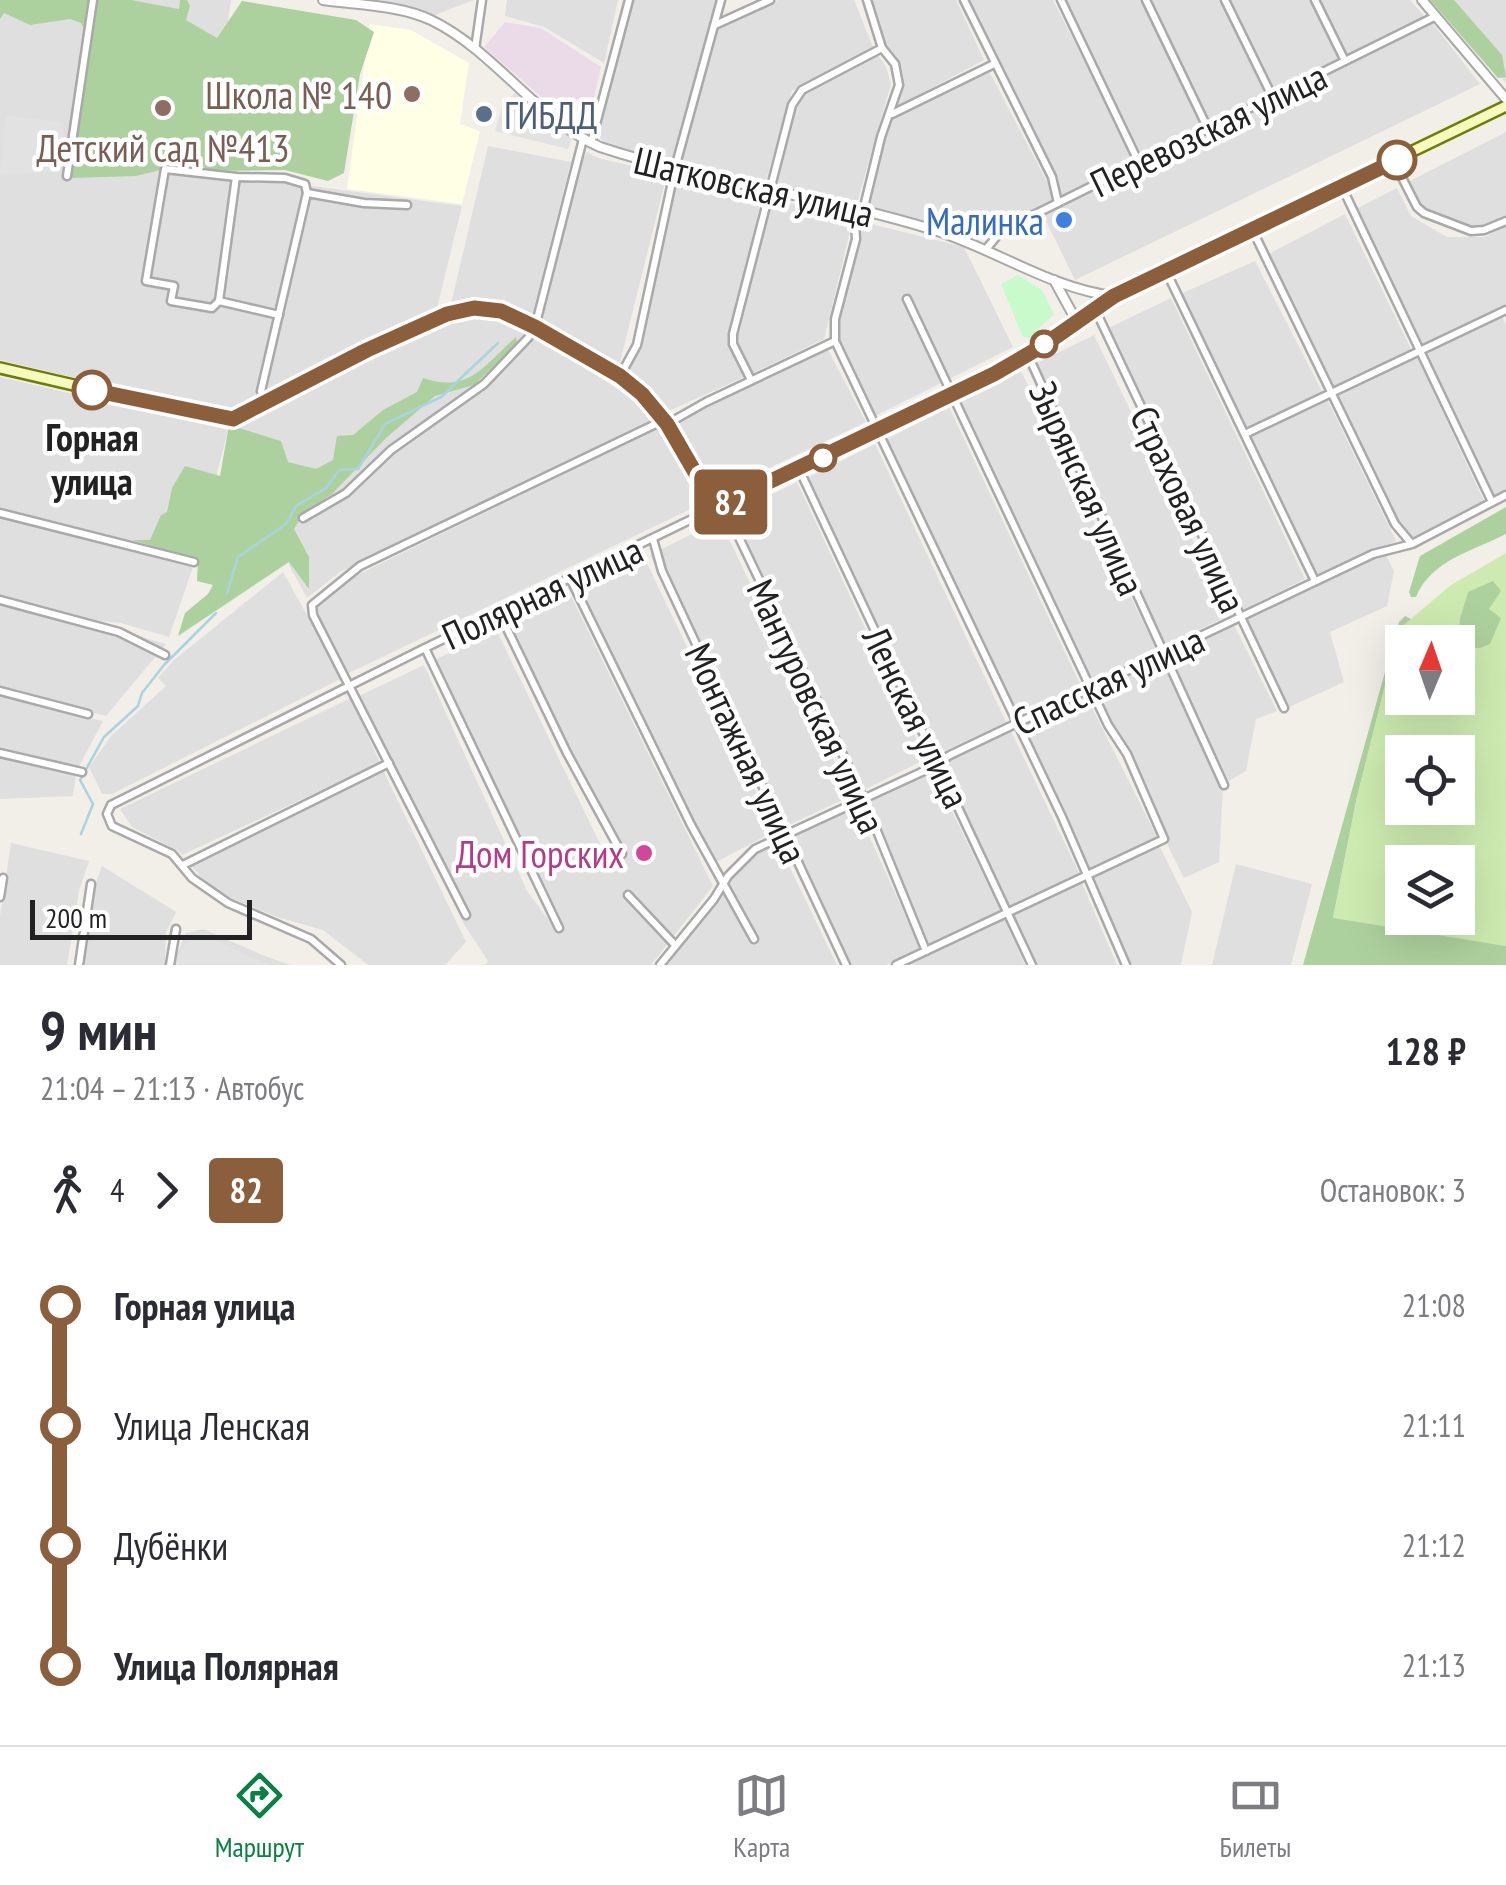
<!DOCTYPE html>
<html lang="ru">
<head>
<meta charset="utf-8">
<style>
	:root { --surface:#fff; --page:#f7f7f7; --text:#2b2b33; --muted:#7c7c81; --line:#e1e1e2; --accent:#0b8043 }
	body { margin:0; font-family:"PT Sans Narrow",sans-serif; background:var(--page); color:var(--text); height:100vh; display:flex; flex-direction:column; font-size:38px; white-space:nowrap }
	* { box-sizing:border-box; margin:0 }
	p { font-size:32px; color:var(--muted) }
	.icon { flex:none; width:55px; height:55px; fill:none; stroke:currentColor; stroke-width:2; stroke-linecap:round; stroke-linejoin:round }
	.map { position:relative; height:965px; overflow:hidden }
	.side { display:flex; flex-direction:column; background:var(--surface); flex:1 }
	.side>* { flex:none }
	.badge { padding:0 20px; border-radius:8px; font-size:35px; line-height:65px }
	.needle { width:65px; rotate:2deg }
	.controls { position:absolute; left:1385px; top:625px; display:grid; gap:20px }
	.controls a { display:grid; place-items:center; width:90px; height:90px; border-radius:0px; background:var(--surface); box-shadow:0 10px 40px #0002; font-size:50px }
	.scale { position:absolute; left:30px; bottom:25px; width:222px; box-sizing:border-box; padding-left:10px; border:5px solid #222; border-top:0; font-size:28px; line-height:35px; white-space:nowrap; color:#222; -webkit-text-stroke:8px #fff; paint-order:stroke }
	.map>.badge { position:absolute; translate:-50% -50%; box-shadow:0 0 0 5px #fff }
	.legs { display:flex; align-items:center; gap:15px; height:110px; padding:0 40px; font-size:32px }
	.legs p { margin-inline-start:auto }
	.head { display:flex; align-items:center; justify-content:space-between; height:170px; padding:0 40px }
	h1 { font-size:55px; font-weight:700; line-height:75px }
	ul { padding:0 40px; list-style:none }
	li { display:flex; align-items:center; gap:35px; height:120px; font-size:38px }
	li i { display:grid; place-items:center; width:15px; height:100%; margin:0 12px; background:currentColor }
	li i::after { content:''; width:25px; height:25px; margin:-12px; border:8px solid; border-radius:50%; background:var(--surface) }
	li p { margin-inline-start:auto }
	li:first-child i { background:linear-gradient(#0000 50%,currentColor 0) }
	li:last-child i { background:linear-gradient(currentColor 50%,#0000 0) }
	.tab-bar { display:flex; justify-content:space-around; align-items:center; height:140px; border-top:2px solid var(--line); background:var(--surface); font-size:28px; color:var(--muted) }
	.tab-bar a { display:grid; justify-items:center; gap:5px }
	.tab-bar .selected { color:var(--accent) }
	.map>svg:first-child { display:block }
	.residential { fill:#e0dfdf }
	.industrial { fill:#ebdbe8 }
	.education { fill:#ffffe5 }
	.grass { fill:#cdebb0; fill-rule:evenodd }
	.forest { fill:#add19e }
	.park { fill:#c8facc }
	.parking { fill:#e2e2e2 }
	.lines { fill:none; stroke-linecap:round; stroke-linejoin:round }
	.stream { stroke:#aad3df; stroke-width:2.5 }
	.minor-casing { stroke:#a9a9a9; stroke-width:11 }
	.tertiary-casing { stroke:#a9a9a9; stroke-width:12 }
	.secondary-casing { stroke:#707d05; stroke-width:14 }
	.minor { stroke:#fff; stroke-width:6 }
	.tertiary { stroke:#fff; stroke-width:8 }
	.secondary { stroke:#f7fabf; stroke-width:9 }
	.line-1-casing { stroke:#fff; stroke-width:22 }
	.line-1 { stroke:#8b5e3c; stroke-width:15 }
	.education-dot { fill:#8d6e63; stroke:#fff; stroke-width:4 }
	.service-dot { fill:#5c6f8a; stroke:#fff; stroke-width:4 }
	.stop-1-dot { fill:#fff; stroke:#8b5e3c; stroke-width:5 }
	.shop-dot { fill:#3f7fe0; stroke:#fff; stroke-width:4 }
	.hotel-dot { fill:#d1479c; stroke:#fff; stroke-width:4 }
	.labels { text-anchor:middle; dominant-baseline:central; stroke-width:9; stroke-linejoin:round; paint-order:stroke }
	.education-label { font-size:38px; fill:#785e54; stroke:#fff; text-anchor:end }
	.service-label { font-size:38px; fill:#4e5e75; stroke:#fff; text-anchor:start }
	.street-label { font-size:38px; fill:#222; stroke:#fff }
	.shop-label { font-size:38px; fill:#366cbe; stroke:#fff; text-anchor:end }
	.stop-label { font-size:38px; font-weight:bold; fill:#222; stroke:#fff }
	.hotel-label { font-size:38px; fill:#b23c85; stroke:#fff; text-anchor:end }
</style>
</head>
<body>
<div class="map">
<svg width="1506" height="965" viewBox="0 0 1506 965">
	<rect width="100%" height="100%" fill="#f2efe9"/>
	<g class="residential">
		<polygon points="0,0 231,0 207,172 462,206 437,308 229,414 0,360"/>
		<polygon points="323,0 474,0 427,18"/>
		<polygon points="507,0 618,0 604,63 544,27 505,16"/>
		<polygon points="631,0 716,0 675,157 671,160 605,144 599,136"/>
		<polygon points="778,0 854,0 873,47 792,91 764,187 676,163 714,31"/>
		<polygon points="863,0 956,0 984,60 892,109 900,83"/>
		<polygon points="963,0 1053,0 1135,161 1062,196"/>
		<polygon points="1061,0 1141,0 1203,128 1141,159"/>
		<polygon points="1148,0 1222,0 1268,96 1209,125"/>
		<polygon points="1229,0 1311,0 1341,58 1274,92"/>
		<polygon points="1319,0 1410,0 1424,16 1346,56"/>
		<polygon points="1433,0 1506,0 1506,83"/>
		<polygon points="1431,21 1480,84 1075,280 1043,215"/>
		<polygon points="876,52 886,67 891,84 855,210 771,187 800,95"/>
		<polygon points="988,69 1056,199 976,242 861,211 888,121"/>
		<polygon points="1506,132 1506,215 1473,229 1417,208 1404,184"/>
		<polygon points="488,146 571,162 531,320 501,309 451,304"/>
		<polygon points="587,152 598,158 667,174 617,374 536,322 578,166"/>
		<polygon points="674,175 762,196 728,339 746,376 662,414 625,378"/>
		<polygon points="1397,188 1411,216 1447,237 1484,237 1506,226 1506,305 1419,347 1354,210"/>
		<polygon points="769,198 853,219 824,339 751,374 735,340"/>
		<polygon points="1345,214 1412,351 1330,390 1263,257"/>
		<polygon points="859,221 964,247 1013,347 873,417 832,341"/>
		<polygon points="1255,261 1324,395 1244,430 1178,295"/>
		<polygon points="1171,298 1305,579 1236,613 1102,331"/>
		<polygon points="1501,315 1506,324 1506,490 1491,498 1423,355"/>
		<polygon points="488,318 527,329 616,388 642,407 651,420 340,572 307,598 290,567 236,426 373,352 451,320"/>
		<polygon points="1094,335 1229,615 1162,648 1027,368"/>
		<polygon points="826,346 866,422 712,495 668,422"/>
		<polygon points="1417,357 1484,501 1407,540 1395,524 1334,398"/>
		<polygon points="1021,371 1157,651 1088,685 957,402"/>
		<polygon points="0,377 228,430 195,560 0,508"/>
		<polygon points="1328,401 1396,541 1311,577 1247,437"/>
		<polygon points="949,407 1081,686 1015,718 883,441"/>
		<polygon points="660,427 703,503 349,673 315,612 315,604 343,582"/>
		<polygon points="875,444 1006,722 933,756 803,480"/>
		<polygon points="797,482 926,759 858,793 726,517"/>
		<polygon points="0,517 193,567 169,637 121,623 90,620 0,597"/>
		<polygon points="720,520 851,796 780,829 650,555"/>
		<polygon points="1385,553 1394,571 1387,606 1330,632 1344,682 1285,709 1240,620"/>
		<polygon points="644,557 775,831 711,865 577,591"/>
		<polygon points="283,572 342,678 112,794 102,794 89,767 111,736 166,686 158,678 174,660"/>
		<polygon points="570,594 713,886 651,965 485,965 488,961 465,926 359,696 424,665 527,891 554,927 561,923 536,887 431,662 496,629 607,858 616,853 502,626"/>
		<polygon points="0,605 91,629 122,631 166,644 106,716 0,689"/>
		<polygon points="1233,623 1277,711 1256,719 1246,771 1229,781 1167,655"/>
		<polygon points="1160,657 1223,787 1219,862 1184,878 1090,690"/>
		<polygon points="1085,694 1157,837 1086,872 1017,725"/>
		<polygon points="0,697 103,721 78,768 0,748"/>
		<polygon points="351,698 380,763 182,855 177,850 132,827 120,809"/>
		<polygon points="1010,729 1080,875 1007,909 937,765"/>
		<polygon points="0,757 76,775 73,796 0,799"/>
		<polygon points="931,768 1001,912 928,946 861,801"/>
		<polygon points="383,770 466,942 445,965 368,965 323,930 277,917 212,890 186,860"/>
		<polygon points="854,803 920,948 886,965 847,965 785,836"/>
		<polygon points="777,841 837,965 662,965 750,857"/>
		<polygon points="11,843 89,861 79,891 67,965 0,965 0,916"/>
		<polygon points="1158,843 1192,912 1181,965 1129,965 1089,878"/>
		<polygon points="1236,864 1312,884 1291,965 1212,965"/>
		<polygon points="102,866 176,912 166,932 165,965 78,965 90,900"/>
		<polygon points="1081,881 1117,965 1036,965 1011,915"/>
		<polygon points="1004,919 1025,965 904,965"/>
		<polygon points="204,929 260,954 290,965 172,965 186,933"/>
	</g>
	<polygon class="industrial" points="505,22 541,28 601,67 587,129 582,133 484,47"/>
	<polygon class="education" points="370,24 411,30 469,63 460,124 480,131 462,204 347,189"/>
	<path class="grass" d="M1506,553V946L1333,919L1356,801L1399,629L1451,585ZM1402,642H1458V698H1402ZM1402,752H1458V808H1402ZM1402,862H1458V918H1402Z"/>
	<g class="forest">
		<polygon points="0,0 131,0 179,9 180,0 187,0 190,6 186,20 217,38 242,1 356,20 374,32 360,74 344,173 328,181 285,170 213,171 192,162 136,176 71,178 65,173 85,31 81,23 70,19 30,25 4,13 0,19"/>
		<polygon points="1430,0 1454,0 1502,55 1506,77 1498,78"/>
		<path d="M516,337L517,343L474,385L435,396L386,438L332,494L303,514L294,529L309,557V589L289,562L178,636L185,613L208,594L213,585L197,581L198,559L132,540H150L161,515L167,512L172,488L185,466L220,476L229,425L281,441L288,462L316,469L333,460L337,436L353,435L383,410L417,392L423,378C469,394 484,365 516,337Z"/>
		<path d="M1506,507V534C1473,551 1431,560 1416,597H1411L1409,592L1420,556Z"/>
		<polygon points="1493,581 1501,591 1489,609 1501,618 1490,644 1480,648 1458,647 1460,619 1468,592"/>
		<polygon points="1405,616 1411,619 1399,629 1356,801 1333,918 1506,946 1506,965 1303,965 1399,622"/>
	</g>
	<polygon class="park" points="1018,275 1042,290 1054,314 1029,338 1023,337 1001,284"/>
	<g class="parking">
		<polygon points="516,92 572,138 568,149 495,131 503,104"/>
		<polygon points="6,115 64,123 58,172 0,174"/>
		<polygon points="204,936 263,962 273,965 173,965 189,938"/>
	</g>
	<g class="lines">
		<g class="stream">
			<polyline points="227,593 238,557 286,524 296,506 326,488 339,470 358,469 385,424 441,397 498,343"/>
			<polyline points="81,834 93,804 80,780 104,737 138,706 142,693 164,665 216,613"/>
		</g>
		<defs>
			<g id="minor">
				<polyline points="964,0 1052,177 1058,203"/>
				<polyline points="1061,0 1139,163"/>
				<polyline points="1146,0 1208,129"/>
				<polyline points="1225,0 1272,96"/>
				<polyline points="1315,0 1345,61"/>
				<polyline points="715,25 770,0"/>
				<polyline points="475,49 482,0"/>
				<polyline points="892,114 994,64"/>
				<polyline points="591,143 629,0"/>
				<polyline points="1394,162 1417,207 1424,213 1471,231 1484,230 1506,221"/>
				<polyline points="67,176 93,0"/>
				<polyline points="1342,187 1492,502"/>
				<polyline points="863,211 881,137 899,85 895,64 882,48 867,0"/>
				<polyline points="1252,229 1395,524 1411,543"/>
				<polyline points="987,248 1001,231 1436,16"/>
				<polyline points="1166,271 1315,581"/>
				<polyline points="219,301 212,308 171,301 174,286 146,281 165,169 236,177 285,178 305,184 307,193"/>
				<polyline points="219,301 236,177"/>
				<polyline points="219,301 279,315"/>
				<polyline points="1095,309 1284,708"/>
				<polyline points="835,341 1062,817 1126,965"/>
				<polyline points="1028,355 1224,785"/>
				<polyline points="620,376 637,345 675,168 721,0"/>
				<polyline points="751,380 733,344 733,334 792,105 802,90 882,48"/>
				<polyline points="265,404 261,391 307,193 364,203 407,205"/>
				<polyline points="667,424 706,402 835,341 835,319 856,239 854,209"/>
				<polyline points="1245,434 1506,310"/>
				<polyline points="799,469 1032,965"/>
				<polyline points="0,513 194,562"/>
				<polyline points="303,518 346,493 391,450 484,384 528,338 535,327 583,139"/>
				<polyline points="653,539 662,571 846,965"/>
				<polyline points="570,578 691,825 754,939"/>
				<polyline points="0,600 119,632 165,655"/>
				<polyline points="499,612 567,753 622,854"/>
				<polyline points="425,648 559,928"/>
				<polyline points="0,691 88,714"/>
				<polyline points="0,753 82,772"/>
				<polyline points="183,865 389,763"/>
				<polyline points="628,895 675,945"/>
				<polyline points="0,897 3,878"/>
				<polyline points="466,915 313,615 312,605 360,566 664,420"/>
				<polyline points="79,965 91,884"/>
				<polyline points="170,965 176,929"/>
				<polyline points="341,965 311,939 228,903 192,878 172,854 112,826 107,814 111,805 425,648 723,504 863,797 926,951"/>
				<polyline points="660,965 714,899 728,876 755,849 926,770 950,755 1373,554 1412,544 1506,495"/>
				<polyline points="896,965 1164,839 1127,754 1108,725 907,299"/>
			</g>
			<g id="tertiary">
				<path d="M323,0C358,5 399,5 431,20C495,51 535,118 600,147C709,183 825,196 934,230C995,249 1050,288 1113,296"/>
				<polyline points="1422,0 1506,99"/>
				<polyline points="1054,280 1077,322"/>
			</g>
			<polyline id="secondary" points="0,368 199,414 224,419 242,416 367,350 447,315 474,308 501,311 535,327 620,376 642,394 667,424 707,493 723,504 951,396 1028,355 1113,296 1506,106"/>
		</defs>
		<use href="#minor" class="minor-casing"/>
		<use href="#tertiary" class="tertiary-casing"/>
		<use href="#secondary" class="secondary-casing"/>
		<use href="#minor" class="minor"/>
		<use href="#tertiary" class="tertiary"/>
		<use href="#secondary" class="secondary"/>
	</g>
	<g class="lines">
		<defs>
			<polyline id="line-1" points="92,390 233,419 367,350 447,314 474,308 501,311 535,327 620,376 642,394 667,424 707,493 723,504 994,374 1044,345 1114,296 1397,160"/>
		</defs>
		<use href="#line-1" class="line-1-casing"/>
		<use href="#line-1" class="line-1"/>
	</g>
	<g class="education-dot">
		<circle cx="412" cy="94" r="10"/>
		<circle cx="163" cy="108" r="10"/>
	</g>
	<circle class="service-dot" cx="484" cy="114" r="10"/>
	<g class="stop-1-dot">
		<circle cx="1397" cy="160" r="18"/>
		<circle cx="1044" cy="344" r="12"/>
		<circle cx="92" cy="390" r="18"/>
		<circle cx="823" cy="458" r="12"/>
	</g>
	<circle class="shop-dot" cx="1064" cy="220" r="10"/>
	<circle class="hotel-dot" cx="644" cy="853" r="10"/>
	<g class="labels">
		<g class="education-label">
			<text x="392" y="94">Школа № 140</text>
			<text x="163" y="147" text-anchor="middle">Детский сад №413</text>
		</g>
		<g class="service-label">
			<text x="504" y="114">ГИБДД</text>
		</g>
		<g class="street-label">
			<text transform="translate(1208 129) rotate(-26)">Перевозская улица</text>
			<text transform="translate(754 186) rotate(13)">Шатковская улица</text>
			<text transform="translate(1088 488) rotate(66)">Зырянская улица</text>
			<text transform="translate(1189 509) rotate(65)">Страховая улица</text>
			<text transform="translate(542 592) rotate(-25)">Полярная улица</text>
			<text transform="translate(1108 680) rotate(-25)">Спасская улица</text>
			<text transform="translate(817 706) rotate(65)">Мантуровская улица</text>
			<text transform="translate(917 717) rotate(64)">Ленская улица</text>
			<text transform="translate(747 753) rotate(65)">Монтажная улица</text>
		</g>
		<g class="shop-label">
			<text x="1044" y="220">Малинка</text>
		</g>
		<g class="stop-label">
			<text x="92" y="436">Горная<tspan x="92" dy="44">улица</tspan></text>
		</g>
		<g class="hotel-label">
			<text x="624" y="853">Дом Горских</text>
		</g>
	</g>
</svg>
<div class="controls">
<a><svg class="needle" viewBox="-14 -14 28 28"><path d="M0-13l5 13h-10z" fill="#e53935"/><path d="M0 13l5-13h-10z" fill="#7c7c81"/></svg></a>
<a><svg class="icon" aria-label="locate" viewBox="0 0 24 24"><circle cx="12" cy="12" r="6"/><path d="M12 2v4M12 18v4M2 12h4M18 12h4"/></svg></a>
<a><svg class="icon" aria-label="layers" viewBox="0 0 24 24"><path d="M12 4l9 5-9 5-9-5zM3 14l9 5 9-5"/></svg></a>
</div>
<div class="scale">200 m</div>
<b class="badge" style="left:731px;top:502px;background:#8b5e3c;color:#fff">82</b>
</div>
<section class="side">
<div class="head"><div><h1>9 мин</h1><p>21:04 – 21:13 · Автобус</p></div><b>128 ₽</b></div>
<div class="legs"><svg class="icon" aria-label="walk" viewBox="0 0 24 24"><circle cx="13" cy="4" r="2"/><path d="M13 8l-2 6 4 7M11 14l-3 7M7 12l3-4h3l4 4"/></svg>4<svg class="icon" aria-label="forward" viewBox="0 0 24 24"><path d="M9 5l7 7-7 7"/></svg><b class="badge" style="background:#8b5e3c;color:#fff">82</b><p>Остановок: 3</p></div>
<ul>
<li><i style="color:#8b5e3c"></i><b>Горная улица</b><p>21:08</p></li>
<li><i style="color:#8b5e3c"></i><span>Улица Ленская</span><p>21:11</p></li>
<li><i style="color:#8b5e3c"></i><span>Дубёнки</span><p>21:12</p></li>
<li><i style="color:#8b5e3c"></i><b>Улица Полярная</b><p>21:13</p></li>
</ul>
</section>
<nav class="tab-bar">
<a class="selected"><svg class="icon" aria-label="directions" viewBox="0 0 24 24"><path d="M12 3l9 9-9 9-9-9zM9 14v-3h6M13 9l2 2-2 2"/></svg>Маршрут</a>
<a><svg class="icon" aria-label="map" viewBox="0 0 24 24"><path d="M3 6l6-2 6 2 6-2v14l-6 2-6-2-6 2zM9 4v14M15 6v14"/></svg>Карта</a>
<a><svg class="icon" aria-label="tickets" viewBox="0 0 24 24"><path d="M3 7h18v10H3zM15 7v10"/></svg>Билеты</a>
</nav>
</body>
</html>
